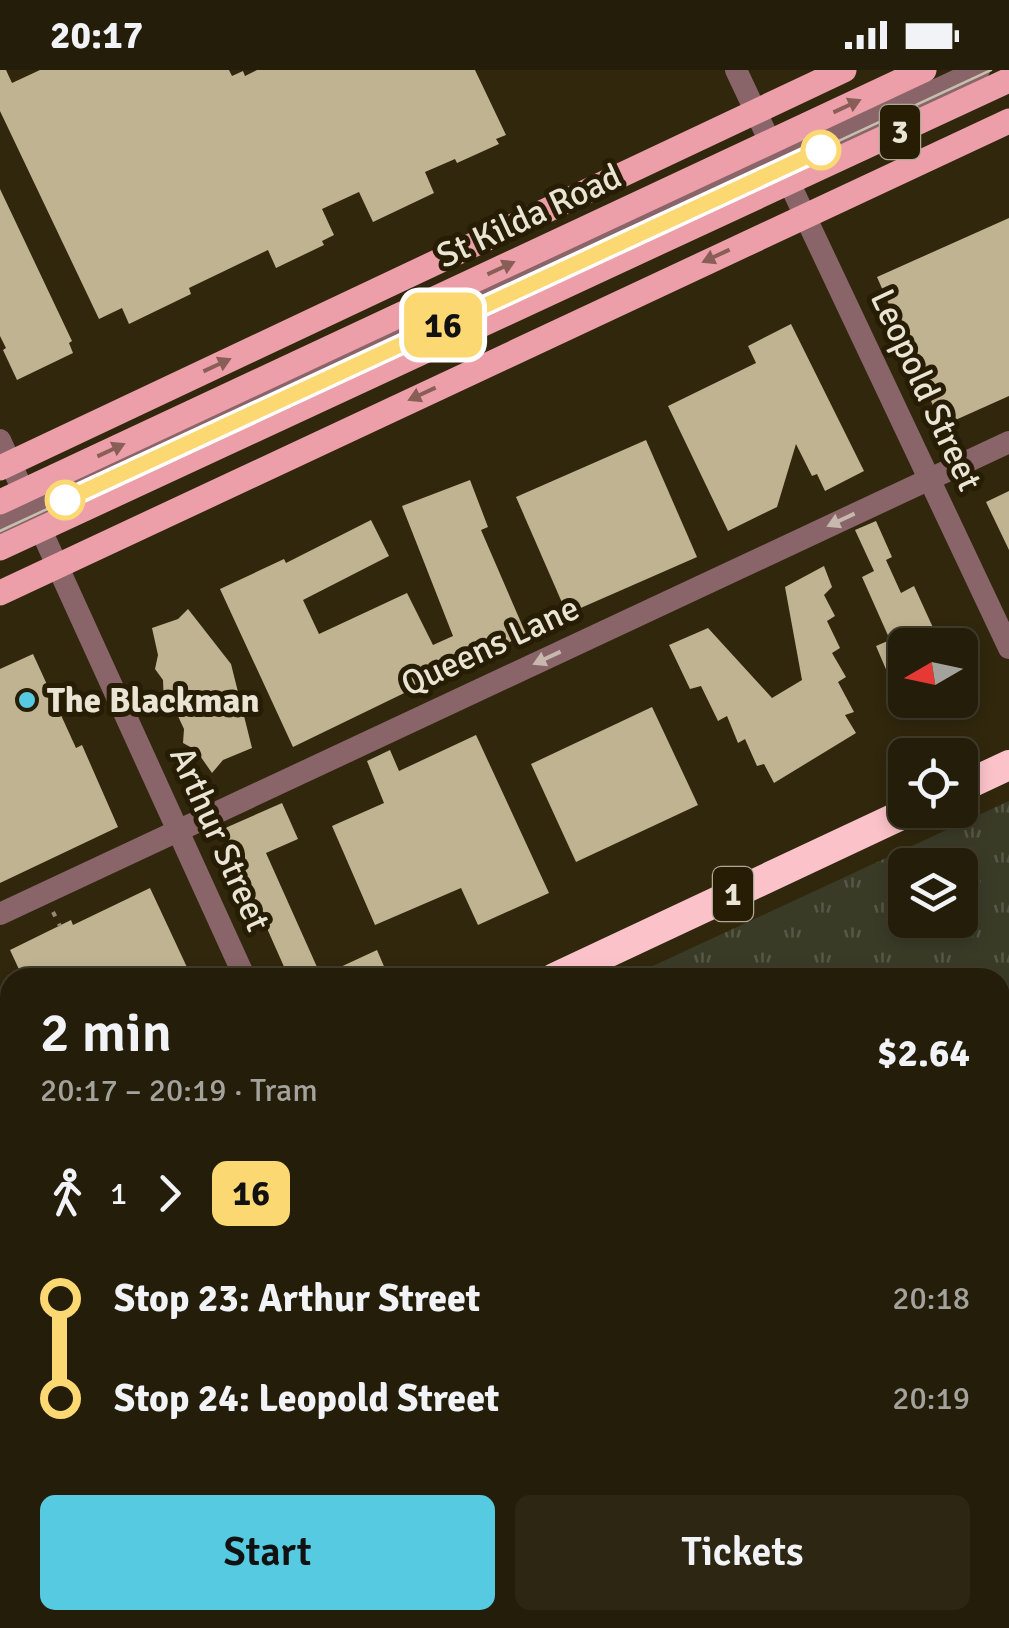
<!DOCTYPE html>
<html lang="en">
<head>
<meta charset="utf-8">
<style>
	:root { --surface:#241d0a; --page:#2c2613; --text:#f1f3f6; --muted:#a3a29c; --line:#413b2b; --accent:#55cae0 }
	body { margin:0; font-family:Signika,sans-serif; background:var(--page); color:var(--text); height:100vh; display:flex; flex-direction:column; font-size:38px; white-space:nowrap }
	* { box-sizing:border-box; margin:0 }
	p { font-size:32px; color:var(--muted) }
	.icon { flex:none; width:55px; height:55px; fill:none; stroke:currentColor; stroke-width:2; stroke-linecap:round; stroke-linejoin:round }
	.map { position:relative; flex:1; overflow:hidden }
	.panel { position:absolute; left:0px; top:898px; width:1010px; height:662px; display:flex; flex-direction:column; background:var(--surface); border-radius:30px 30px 0 0; box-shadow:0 5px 15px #0003,0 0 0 2px var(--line) }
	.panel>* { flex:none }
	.badge { padding:0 20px; border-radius:15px; font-size:35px; line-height:65px }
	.needle { width:65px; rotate:261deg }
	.tools { position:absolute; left:888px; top:558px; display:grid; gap:20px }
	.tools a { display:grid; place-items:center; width:90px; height:90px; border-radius:15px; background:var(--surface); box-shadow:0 5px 15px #0003,0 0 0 2px var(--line); font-size:50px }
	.map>.badge { position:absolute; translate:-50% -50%; box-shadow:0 0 0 5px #fff }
	.legs { display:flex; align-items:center; gap:15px; height:110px; padding:0 40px; font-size:32px }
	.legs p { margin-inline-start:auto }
	.overview { display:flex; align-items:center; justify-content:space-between; height:170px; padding:0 40px }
	h1 { font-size:55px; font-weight:600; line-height:75px }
	.cta { display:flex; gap:20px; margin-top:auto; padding:20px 40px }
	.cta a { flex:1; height:115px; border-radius:15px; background:var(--accent); color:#111; font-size:40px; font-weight:600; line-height:115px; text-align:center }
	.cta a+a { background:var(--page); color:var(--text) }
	ul { padding:0 40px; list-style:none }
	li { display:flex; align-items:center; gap:35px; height:100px; font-size:38px }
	li i { display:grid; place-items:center; width:15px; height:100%; margin:0 12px; background:currentColor }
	li i::after { content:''; width:25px; height:25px; margin:-12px; border:8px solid; border-radius:50%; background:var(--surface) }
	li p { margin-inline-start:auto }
	li:first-child i { background:linear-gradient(#0000 50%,currentColor 0) }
	li:last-child i { background:linear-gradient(currentColor 50%,#0000 0) }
	.status { display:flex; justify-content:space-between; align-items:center; height:70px; padding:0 50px; background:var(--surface); direction:ltr }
	.status svg { height:28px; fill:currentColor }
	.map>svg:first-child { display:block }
	.grass { fill:url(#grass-tufts); fill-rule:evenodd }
	.building { fill:#c0b391 }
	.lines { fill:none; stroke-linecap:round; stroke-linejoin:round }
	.path { stroke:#948c77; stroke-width:4; stroke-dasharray:5 8; stroke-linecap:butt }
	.minor { stroke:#896468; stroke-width:22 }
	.major { stroke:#ec9fa9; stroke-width:25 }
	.highway { stroke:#fbc3c9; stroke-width:30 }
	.tram { stroke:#c5bfad; stroke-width:2.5 }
	.oneway { fill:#895e56 }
	.oneway2 { fill:#c8b7ae }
	.line-1-casing { stroke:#fff; stroke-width:22 }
	.line-1 { stroke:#fbd872; stroke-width:15 }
	.stop-1-dot { fill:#fff; stroke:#fbd872; stroke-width:5 }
	.poi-dot { fill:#55cae0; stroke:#261d04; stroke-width:4 }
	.labels { text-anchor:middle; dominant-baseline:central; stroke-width:10; stroke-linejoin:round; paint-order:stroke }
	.shield { fill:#261d04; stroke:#afa896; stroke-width:2.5 }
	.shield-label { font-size:32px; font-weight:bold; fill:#eae4d4 }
	.street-label { font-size:35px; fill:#eae4d4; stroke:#261d04 }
	.poi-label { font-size:35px; font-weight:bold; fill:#eae4d4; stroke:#261d04; text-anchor:start }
</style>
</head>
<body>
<div class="status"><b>20:17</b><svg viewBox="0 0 49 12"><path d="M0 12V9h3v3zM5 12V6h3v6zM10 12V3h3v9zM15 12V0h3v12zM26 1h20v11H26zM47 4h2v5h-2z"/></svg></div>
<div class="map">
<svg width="1009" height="1558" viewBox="0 0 1009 1558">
	<defs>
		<pattern id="grass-tufts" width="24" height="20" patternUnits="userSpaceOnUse" patternTransform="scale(2.5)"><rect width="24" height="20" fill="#3a3b27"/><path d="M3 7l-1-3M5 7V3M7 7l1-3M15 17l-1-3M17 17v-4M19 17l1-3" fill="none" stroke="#575745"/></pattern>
	</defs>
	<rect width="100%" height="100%" fill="#30270d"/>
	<path class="grass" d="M1009,731V1558H0V1199L10,1194V1550H1000V908L629,907ZM905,795H960V850H905Z"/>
	<g class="building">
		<polygon points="0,0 6,0 12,13 40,0 229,0 232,6 243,1 245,6 257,0 475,0 506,65 496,69 499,74 457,93 455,89 425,102 434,123 373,152 359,122 322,139 334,165 322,171 324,175 276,198 268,180 189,218 191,224 129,254 122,238 99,249 0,41"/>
		<polygon points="0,119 72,271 69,273 73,283 17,310 3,280 6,278 0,266"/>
		<polygon points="1009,148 1009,326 942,356 877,207"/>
		<polygon points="791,254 864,401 825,421 817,404 812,406 796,374 777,437 728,461 668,336 756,293 748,276"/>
		<polygon points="646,370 697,487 567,544 516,427"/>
		<polygon points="470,410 488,457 481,460 526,564 293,677 220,519 284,489 286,493 371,450 389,486 303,530 319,564 407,523 433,575 453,566 402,436"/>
		<polygon points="1009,421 1009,480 986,432"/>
		<polygon points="876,451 892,487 886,490 901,523 914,516 935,562 926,566 930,575 905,575 905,596 888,604 876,576 890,570 862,507 874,501 855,460"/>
		<polygon points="824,496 832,517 824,525 835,546 827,551 840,578 832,583 846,607 838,612 854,642 845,645 856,663 774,713 764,694 757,696 745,669 738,673 727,646 718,651 701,616 690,619 669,575 708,558 772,628 802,610 785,517"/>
		<polygon points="188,539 231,594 252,678 223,690 212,703 196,680 183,673 184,659 177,644 164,634 163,610 155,599 158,585 152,558 178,549"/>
		<polygon points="33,584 76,678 82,675 118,757 0,813 0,599"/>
		<polygon points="652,637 698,735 576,792 531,694"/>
		<polygon points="476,665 549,823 478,855 461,818 375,855 332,756 384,733 367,691 390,680 399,701"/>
		<polygon points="282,733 298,769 266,783 321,906 377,880 389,908 289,908 223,759"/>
		<polygon points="150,818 192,908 23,908 10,880 71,850 73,855"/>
	</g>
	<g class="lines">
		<g class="path">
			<polyline points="53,842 60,856"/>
			<polyline points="0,920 10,942"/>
			<polyline points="1000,1096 1009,1091"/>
			<polyline points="1000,1289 1009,1294"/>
			<polyline points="0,1372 10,1370"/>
		</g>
		<g class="minor">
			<polyline points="736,0 1009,578"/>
			<polyline points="0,370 245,908"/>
			<polyline points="0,455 979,0"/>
			<polyline points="0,844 1009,372"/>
		</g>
		<g class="major">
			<polyline points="0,398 844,0"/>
			<polyline points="0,432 924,0"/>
			<polyline points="0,478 1009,10"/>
			<polyline points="0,523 1009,51"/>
		</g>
		<g class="highway">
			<polyline points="960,718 1009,695"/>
			<polyline points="554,908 912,740"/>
			<polyline points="0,1166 10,1162"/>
		</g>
		<polyline class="tram" points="0,461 991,0"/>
	</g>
	<defs><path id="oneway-solid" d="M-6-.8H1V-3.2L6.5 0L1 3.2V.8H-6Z" transform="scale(2.5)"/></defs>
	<g class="oneway">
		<use href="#oneway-solid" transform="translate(847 36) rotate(-25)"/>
		<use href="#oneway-solid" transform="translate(716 186) rotate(155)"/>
		<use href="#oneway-solid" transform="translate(501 198) rotate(-25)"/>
		<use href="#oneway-solid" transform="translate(217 295) rotate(-25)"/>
		<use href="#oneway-solid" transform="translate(422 324) rotate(155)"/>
		<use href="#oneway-solid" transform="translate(111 380) rotate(-25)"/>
	</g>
	<g class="oneway2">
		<use href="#oneway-solid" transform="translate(841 450) rotate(155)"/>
		<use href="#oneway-solid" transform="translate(547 588) rotate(155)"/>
	</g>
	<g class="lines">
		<defs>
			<polyline id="line-1" points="65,430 821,80"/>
		</defs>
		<use href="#line-1" class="line-1-casing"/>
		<use href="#line-1" class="line-1"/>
	</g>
	<g class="stop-1-dot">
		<circle cx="821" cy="80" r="18"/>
		<circle cx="65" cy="430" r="18"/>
	</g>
	<circle class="poi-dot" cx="27" cy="630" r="10"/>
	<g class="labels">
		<g class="shield">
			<rect x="880" y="35" width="40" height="54" rx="8"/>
			<rect x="713" y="797" width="40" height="54" rx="8"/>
		</g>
		<g class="shield-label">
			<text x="900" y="62">3</text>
			<text x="733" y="824">1</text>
		</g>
		<g class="street-label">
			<text transform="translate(529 146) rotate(-25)">St Kilda Road</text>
			<text transform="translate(926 320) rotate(65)">Leopold Street</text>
			<text transform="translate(490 576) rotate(-25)">Queens Lane</text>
			<text transform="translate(220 769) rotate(66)">Arthur Street</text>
		</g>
		<g class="poi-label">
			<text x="47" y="630">The Blackman</text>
		</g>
	</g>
</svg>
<div class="tools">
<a><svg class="needle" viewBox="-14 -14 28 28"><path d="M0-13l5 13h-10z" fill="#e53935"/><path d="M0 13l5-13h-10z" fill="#a3a29c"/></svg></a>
<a><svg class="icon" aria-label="locate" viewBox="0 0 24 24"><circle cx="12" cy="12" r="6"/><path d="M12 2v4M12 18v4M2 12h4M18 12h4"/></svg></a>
<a><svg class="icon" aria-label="layers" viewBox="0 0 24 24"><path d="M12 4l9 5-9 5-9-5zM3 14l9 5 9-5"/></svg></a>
</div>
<b class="badge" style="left:443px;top:255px;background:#fbd872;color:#111">16</b>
<section class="panel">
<div class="overview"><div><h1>2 min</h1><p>20:17 – 20:19 · Tram</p></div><b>$2.64</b></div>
<div class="legs"><svg class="icon" aria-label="walk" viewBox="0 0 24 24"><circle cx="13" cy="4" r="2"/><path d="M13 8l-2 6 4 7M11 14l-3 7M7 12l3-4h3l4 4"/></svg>1<svg class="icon" aria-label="forward" viewBox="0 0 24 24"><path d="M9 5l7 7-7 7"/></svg><b class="badge" style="background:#fbd872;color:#111">16</b></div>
<ul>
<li><i style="color:#fbd872"></i><b>Stop 23: Arthur Street</b><p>20:18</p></li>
<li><i style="color:#fbd872"></i><b>Stop 24: Leopold Street</b><p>20:19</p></li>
</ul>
<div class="cta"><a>Start</a><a>Tickets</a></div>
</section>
</div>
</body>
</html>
